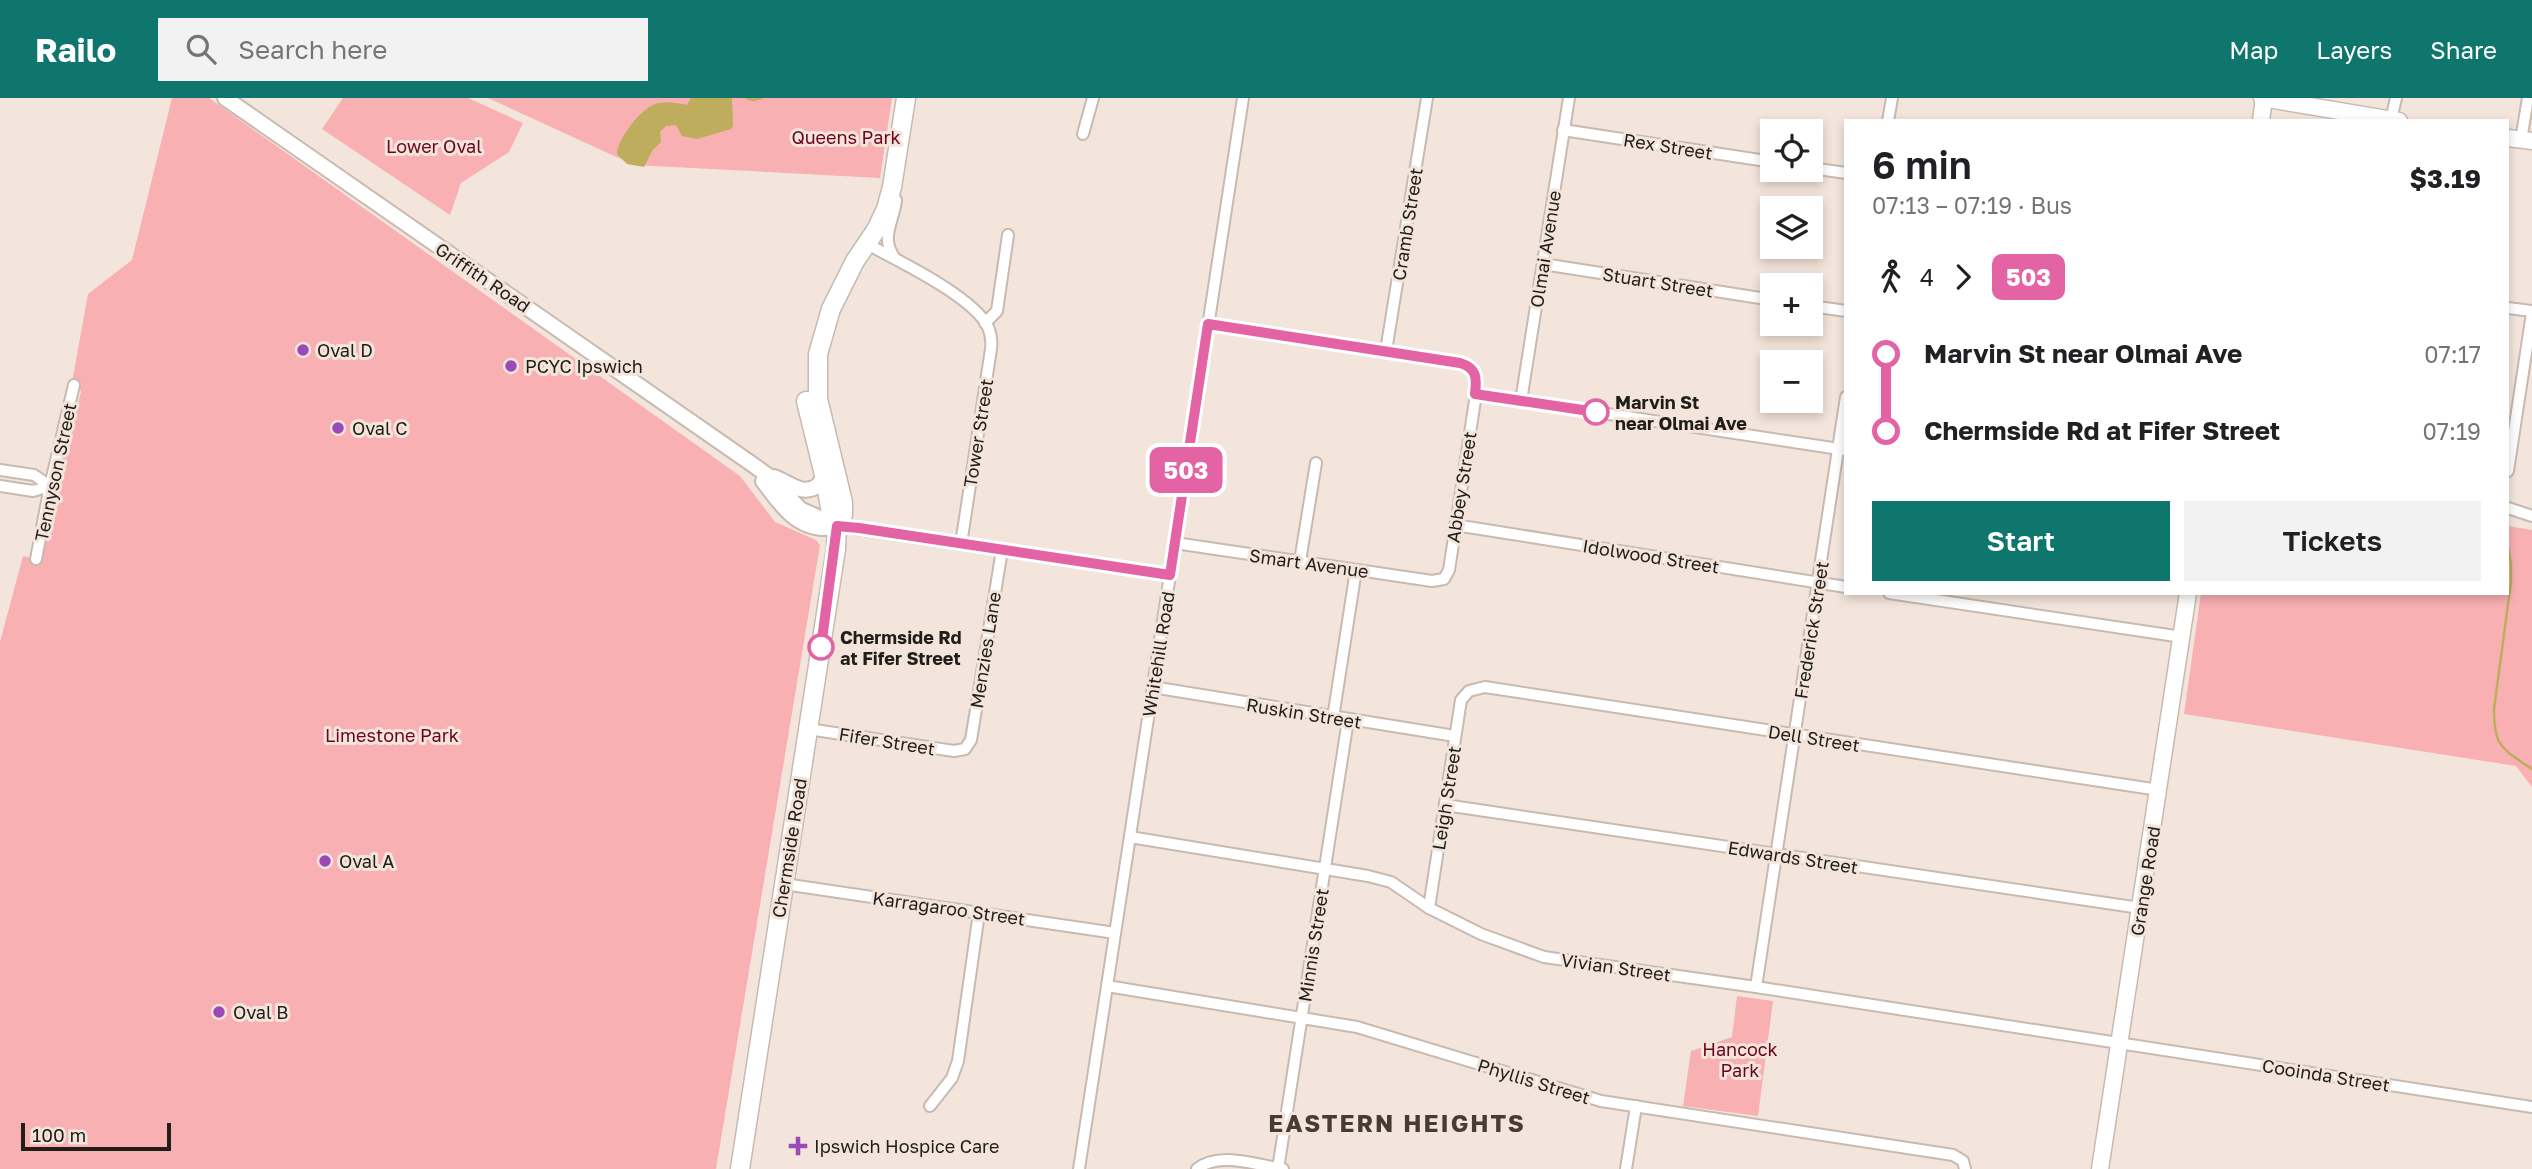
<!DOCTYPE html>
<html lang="en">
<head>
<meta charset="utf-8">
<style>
	:root { --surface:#fff; --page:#f2f2f2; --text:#202124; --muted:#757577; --accent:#0f766e }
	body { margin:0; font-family:"Golos Text",sans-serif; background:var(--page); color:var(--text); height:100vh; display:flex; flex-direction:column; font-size:26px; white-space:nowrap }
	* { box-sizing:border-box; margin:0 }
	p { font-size:23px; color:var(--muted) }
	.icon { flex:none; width:38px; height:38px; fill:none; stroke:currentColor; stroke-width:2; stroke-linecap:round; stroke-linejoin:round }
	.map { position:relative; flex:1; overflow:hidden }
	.drawer { position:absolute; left:1844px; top:21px; width:665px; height:476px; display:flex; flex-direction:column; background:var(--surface); border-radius:0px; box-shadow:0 4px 10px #0003 }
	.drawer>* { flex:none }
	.badge { padding:0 14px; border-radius:10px; font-size:24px; line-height:46px }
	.buttons { position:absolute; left:1760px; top:21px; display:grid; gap:14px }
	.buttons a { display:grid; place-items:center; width:63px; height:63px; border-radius:0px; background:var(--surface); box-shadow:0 4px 10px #0003; font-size:35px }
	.scale { position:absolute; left:21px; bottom:18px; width:150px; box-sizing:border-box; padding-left:7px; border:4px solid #211d19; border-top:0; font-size:19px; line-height:24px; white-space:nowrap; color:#211d19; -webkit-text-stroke:5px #f3e5db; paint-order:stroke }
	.map>.badge { position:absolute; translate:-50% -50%; box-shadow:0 0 0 4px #fff }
	.legs { display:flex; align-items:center; gap:10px; height:77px; padding:0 28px; font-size:23px }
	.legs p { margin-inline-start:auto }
	.overview { display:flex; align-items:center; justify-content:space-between; height:119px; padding:0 28px }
	h1 { font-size:38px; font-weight:600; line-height:52px }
	.primary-button { display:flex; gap:14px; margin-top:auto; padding:14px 28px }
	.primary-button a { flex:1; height:80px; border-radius:0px; background:var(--accent); color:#fff; font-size:28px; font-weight:600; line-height:80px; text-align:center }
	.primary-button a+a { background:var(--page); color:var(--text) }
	ul { padding:0 28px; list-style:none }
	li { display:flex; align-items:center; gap:24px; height:77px; font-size:26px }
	li i { display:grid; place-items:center; width:10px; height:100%; margin:0 9px; background:currentColor }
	li i::after { content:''; width:18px; height:18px; margin:-9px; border:5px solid; border-radius:50%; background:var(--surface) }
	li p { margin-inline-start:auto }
	li:first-child i { background:linear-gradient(#0000 50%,currentColor 0) }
	li:last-child i { background:linear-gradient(currentColor 50%,#0000 0) }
	header { display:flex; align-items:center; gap:42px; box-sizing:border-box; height:98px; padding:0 35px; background:var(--accent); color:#fff }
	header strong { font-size:33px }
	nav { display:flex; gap:38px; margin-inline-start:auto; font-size:24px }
	.search { width:490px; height:63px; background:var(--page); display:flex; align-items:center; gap:18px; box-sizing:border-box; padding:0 24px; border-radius:0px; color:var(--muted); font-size:26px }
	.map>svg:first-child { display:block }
	.green { fill:#f8b0b3 }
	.water { fill:#bead5c }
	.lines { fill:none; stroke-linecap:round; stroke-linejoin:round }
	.stream { stroke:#bead5c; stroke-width:2.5 }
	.minor-casing { stroke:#c7bab1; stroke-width:14 }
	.tertiary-casing { stroke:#c7bab1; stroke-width:18 }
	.secondary-casing { stroke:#c7bab1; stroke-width:19 }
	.primary-casing { stroke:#c7bab1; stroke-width:21 }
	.minor { stroke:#fff; stroke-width:10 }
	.tertiary { stroke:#fff; stroke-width:14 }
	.secondary { stroke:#fff; stroke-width:16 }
	.primary { stroke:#fff; stroke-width:18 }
	.line-1-casing { stroke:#fff; stroke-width:16 }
	.line-1 { stroke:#e463a4; stroke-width:10 }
	.poi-dot { fill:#9b49b9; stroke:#f3e5db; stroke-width:2.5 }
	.stop-1-dot { fill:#fff; stroke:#e463a4; stroke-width:3.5 }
	.labels { text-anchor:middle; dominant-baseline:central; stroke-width:6; stroke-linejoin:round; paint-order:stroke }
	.park-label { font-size:18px; fill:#6d031e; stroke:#f3e5db }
	.street-label { font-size:18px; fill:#211d19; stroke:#f3e5db }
	.poi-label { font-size:18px; fill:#211d19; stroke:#f3e5db; text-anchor:start }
	.stop-label { font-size:18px; font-weight:bold; fill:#211d19; stroke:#f3e5db; text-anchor:start }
	.district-label { font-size:24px; font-weight:bold; letter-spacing:2px; fill:#473c35; stroke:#f3e5db }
</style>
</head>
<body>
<header>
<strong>Railo</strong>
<div class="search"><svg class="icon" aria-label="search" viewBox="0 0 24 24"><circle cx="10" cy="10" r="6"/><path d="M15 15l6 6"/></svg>Search here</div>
<nav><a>Map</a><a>Layers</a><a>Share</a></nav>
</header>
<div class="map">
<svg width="2532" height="1071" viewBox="0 0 2532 1071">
	<rect width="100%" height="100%" fill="#f3e5db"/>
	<g class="green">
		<polygon points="172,0 209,0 740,378 775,424 816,442 820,447 716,1071 0,1071 0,544 23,458 41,462 53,403 81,294 78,285 72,284 88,196 132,162"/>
		<polygon points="343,0 468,0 523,25 509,54 461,85 450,117 322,31"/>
		<polygon points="488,0 892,0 880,80 634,67"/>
		<polygon points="2508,428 2532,432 2532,689 2516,668 2184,616 2201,495 2508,495"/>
		<polygon points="1737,898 1773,903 1758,1018 1683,1008 1691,953 1732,939"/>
	</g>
	<path class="water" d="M691,0H732L733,28L731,31L697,41L682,38L676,27L666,28L660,34L661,44L652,53L644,69L627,66L617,56C617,41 643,7 659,5C668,3 678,5 687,7Z"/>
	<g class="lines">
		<g class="stream">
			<polyline points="747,0 753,2 761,0"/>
			<path d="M2508,449L2511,466V484L2494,611C2494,650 2502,650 2532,671"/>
		</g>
		<defs>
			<g id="minor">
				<polyline points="2391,22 2396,0"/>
				<polyline points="1888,23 1892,0"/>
				<polyline points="1563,32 1773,64"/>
				<polyline points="1083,36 1093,0"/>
				<polyline points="2521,42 2528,0"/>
				<polyline points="1811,70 1846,75"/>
				<path d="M867,146C897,162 974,199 988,229C991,236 992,243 991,251L961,446"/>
				<path d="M894,159C880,139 894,123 896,102"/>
				<polyline points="1543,166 1773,202"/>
				<polyline points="1811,208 1846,213"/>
				<polyline points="2508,210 2532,213"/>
				<polyline points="985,225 997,213 1008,137"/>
				<polyline points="1386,253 1427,0"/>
				<polyline points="1476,296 1846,352"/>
				<polyline points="1521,303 1569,0"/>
				<polyline points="0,372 34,377 50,388"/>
				<polyline points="2508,373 2532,215"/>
				<polyline points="0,388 33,393 50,388"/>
				<polyline points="2508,410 2532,418"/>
				<polyline points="1455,427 1846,489"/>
				<polyline points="837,428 1170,477"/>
				<path d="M1175,445L1432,483L1444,481L1449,472L1476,296C1477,280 1477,271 1460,265L1208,226"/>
				<polyline points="36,461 50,388 74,287"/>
				<polyline points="1300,463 1316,365"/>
				<polyline points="1889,495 2182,539"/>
				<polyline points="1152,589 1455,638"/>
				<polyline points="1333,620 1356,472"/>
				<polyline points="808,631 954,653 965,651 971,642 1002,452"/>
				<polyline points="1445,707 2140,810"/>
				<polyline points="1130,739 1368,778 1391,784 1429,810 1481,836 1544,859 1756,889 2532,1009"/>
				<polyline points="784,786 1115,835"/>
				<polyline points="1429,810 1461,602 1469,593 1485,589 2159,692"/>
				<polyline points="1107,888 1357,929 1601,1003 1953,1057 1963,1063 1965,1071"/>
				<polyline points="1756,889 1846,299"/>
				<polyline points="930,1008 952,980 958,963 979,815"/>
				<polyline points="1079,1071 1243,0"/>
				<path d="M1197,1071C1219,1053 1256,1067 1283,1071"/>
				<polyline points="1278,1071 1348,622"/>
				<polyline points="1626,1071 1636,1008"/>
			</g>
			<g id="tertiary">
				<polyline points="225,0 749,364 770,379 800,411 837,428"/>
				<path d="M774,379C790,385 802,399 819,387L824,377"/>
				<path d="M763,383C780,406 796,431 828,430"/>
			</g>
			<g id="secondary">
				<polyline points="2262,0 2399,23"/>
				<polyline points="2261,23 2264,0"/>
				<polyline points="2508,40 2532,43"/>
				<polyline points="2100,1071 2188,495"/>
			</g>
			<g id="primary">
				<polyline points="806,303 825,381 831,415 837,428"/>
				<polyline points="740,1071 836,451 837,428 843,417 843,404 818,301 818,256 831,211 855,163 876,132 886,111 892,89 906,0"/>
			</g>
		</defs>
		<use href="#minor" class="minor-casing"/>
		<use href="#tertiary" class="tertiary-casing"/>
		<use href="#secondary" class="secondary-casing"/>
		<use href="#primary" class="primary-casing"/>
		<use href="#minor" class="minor"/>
		<use href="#tertiary" class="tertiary"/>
		<use href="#secondary" class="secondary"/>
		<use href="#primary" class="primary"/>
	</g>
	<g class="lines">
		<defs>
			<path id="line-1" d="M821,549L837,428L859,430L1170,477L1208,226L1460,265C1477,270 1477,280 1475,296L1596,314"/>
		</defs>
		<use href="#line-1" class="line-1-casing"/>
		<use href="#line-1" class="line-1"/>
	</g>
	<g class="poi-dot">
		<circle cx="303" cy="252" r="7"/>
		<circle cx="511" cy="268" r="7"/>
		<circle cx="338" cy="330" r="7"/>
		<circle cx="325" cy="763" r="7"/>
		<circle cx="219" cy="914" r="7"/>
		<path d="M794.5 1037.5h7v7h7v7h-7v7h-7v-7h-7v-7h7z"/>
	</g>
	<g class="stop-1-dot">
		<circle cx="1596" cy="314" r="12"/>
		<circle cx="821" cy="549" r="12"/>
	</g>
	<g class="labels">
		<g class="park-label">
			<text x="846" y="39">Queens Park</text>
			<text x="434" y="48">Lower Oval</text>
			<text x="392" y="637">Limestone Park</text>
			<text x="1740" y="951">Hancock<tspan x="1740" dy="21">Park</tspan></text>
		</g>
		<g class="street-label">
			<text transform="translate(1668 48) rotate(9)">Rex Street</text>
			<text transform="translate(1407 126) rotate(-81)">Cramb Street</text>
			<text transform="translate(1545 151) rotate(-81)">Olmai Avenue</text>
			<text transform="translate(483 179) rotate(34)">Griffith Road</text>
			<text transform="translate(1658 184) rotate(9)">Stuart Street</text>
			<text transform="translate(978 335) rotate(-81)">Tower Street</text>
			<text transform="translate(55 374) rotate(-78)">Tennyson Street</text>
			<text transform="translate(1461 389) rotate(-81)">Abbey Street</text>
			<text transform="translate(1651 458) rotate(9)">Idolwood Street</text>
			<text transform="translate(1309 465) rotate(8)">Smart Avenue</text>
			<text transform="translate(1811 532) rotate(-81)">Frederick Street</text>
			<text transform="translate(985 552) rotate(-81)">Menzies Lane</text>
			<text transform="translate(1158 556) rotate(-81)">Whitehill Road</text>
			<text transform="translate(1304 615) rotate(9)">Ruskin Street</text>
			<text transform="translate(1814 640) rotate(9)">Dell Street</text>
			<text transform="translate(887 643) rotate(9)">Fifer Street</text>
			<text transform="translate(1446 700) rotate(-81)">Leigh Street</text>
			<text transform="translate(789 750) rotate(-81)">Chermside Road</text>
			<text transform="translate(1793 759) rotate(9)">Edwards Street</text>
			<text transform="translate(2145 783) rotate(-81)">Grange Road</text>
			<text transform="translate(949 810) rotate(8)">Karragaroo Street</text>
			<text transform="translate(1313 847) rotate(-81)">Minnis Street</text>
			<text transform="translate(1616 869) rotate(8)">Vivian Street</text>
			<text transform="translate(2326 977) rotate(9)">Cooinda Street</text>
			<text transform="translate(1534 983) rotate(17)">Phyllis Street</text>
		</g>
		<g class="poi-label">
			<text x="317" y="252">Oval D</text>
			<text x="525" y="268">PCYC Ipswich</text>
			<text x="352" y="330">Oval C</text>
			<text x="339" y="763">Oval A</text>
			<text x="233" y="914">Oval B</text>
			<text x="814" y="1048">Ipswich Hospice Care</text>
		</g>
		<g class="stop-label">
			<text x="1615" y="304">Marvin St<tspan x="1615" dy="21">near Olmai Ave</tspan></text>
			<text x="840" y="539">Chermside Rd<tspan x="840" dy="21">at Fifer Street</tspan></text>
		</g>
		<g class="district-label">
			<text x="1397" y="1024">EASTERN HEIGHTS</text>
		</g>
	</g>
</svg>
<div class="buttons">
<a><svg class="icon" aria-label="locate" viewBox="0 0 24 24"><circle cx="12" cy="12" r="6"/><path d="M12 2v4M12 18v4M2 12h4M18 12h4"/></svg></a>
<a><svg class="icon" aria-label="layers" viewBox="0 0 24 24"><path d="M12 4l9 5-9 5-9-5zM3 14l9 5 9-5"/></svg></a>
<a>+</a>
<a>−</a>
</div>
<div class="scale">100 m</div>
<b class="badge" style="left:1186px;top:372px;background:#e463a4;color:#fff">503</b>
<section class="drawer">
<div class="overview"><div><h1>6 min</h1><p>07:13 – 07:19 · Bus</p></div><b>$3.19</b></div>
<div class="legs"><svg class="icon" aria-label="walk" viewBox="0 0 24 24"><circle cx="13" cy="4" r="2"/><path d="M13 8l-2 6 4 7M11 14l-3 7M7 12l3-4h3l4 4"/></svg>4<svg class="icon" aria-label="forward" viewBox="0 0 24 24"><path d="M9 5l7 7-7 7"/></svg><b class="badge" style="background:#e463a4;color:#fff">503</b></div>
<ul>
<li><i style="color:#e463a4"></i><b>Marvin St near Olmai Ave</b><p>07:17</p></li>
<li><i style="color:#e463a4"></i><b>Chermside Rd at Fifer Street</b><p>07:19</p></li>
</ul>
<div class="primary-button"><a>Start</a><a>Tickets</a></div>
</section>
</div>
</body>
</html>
